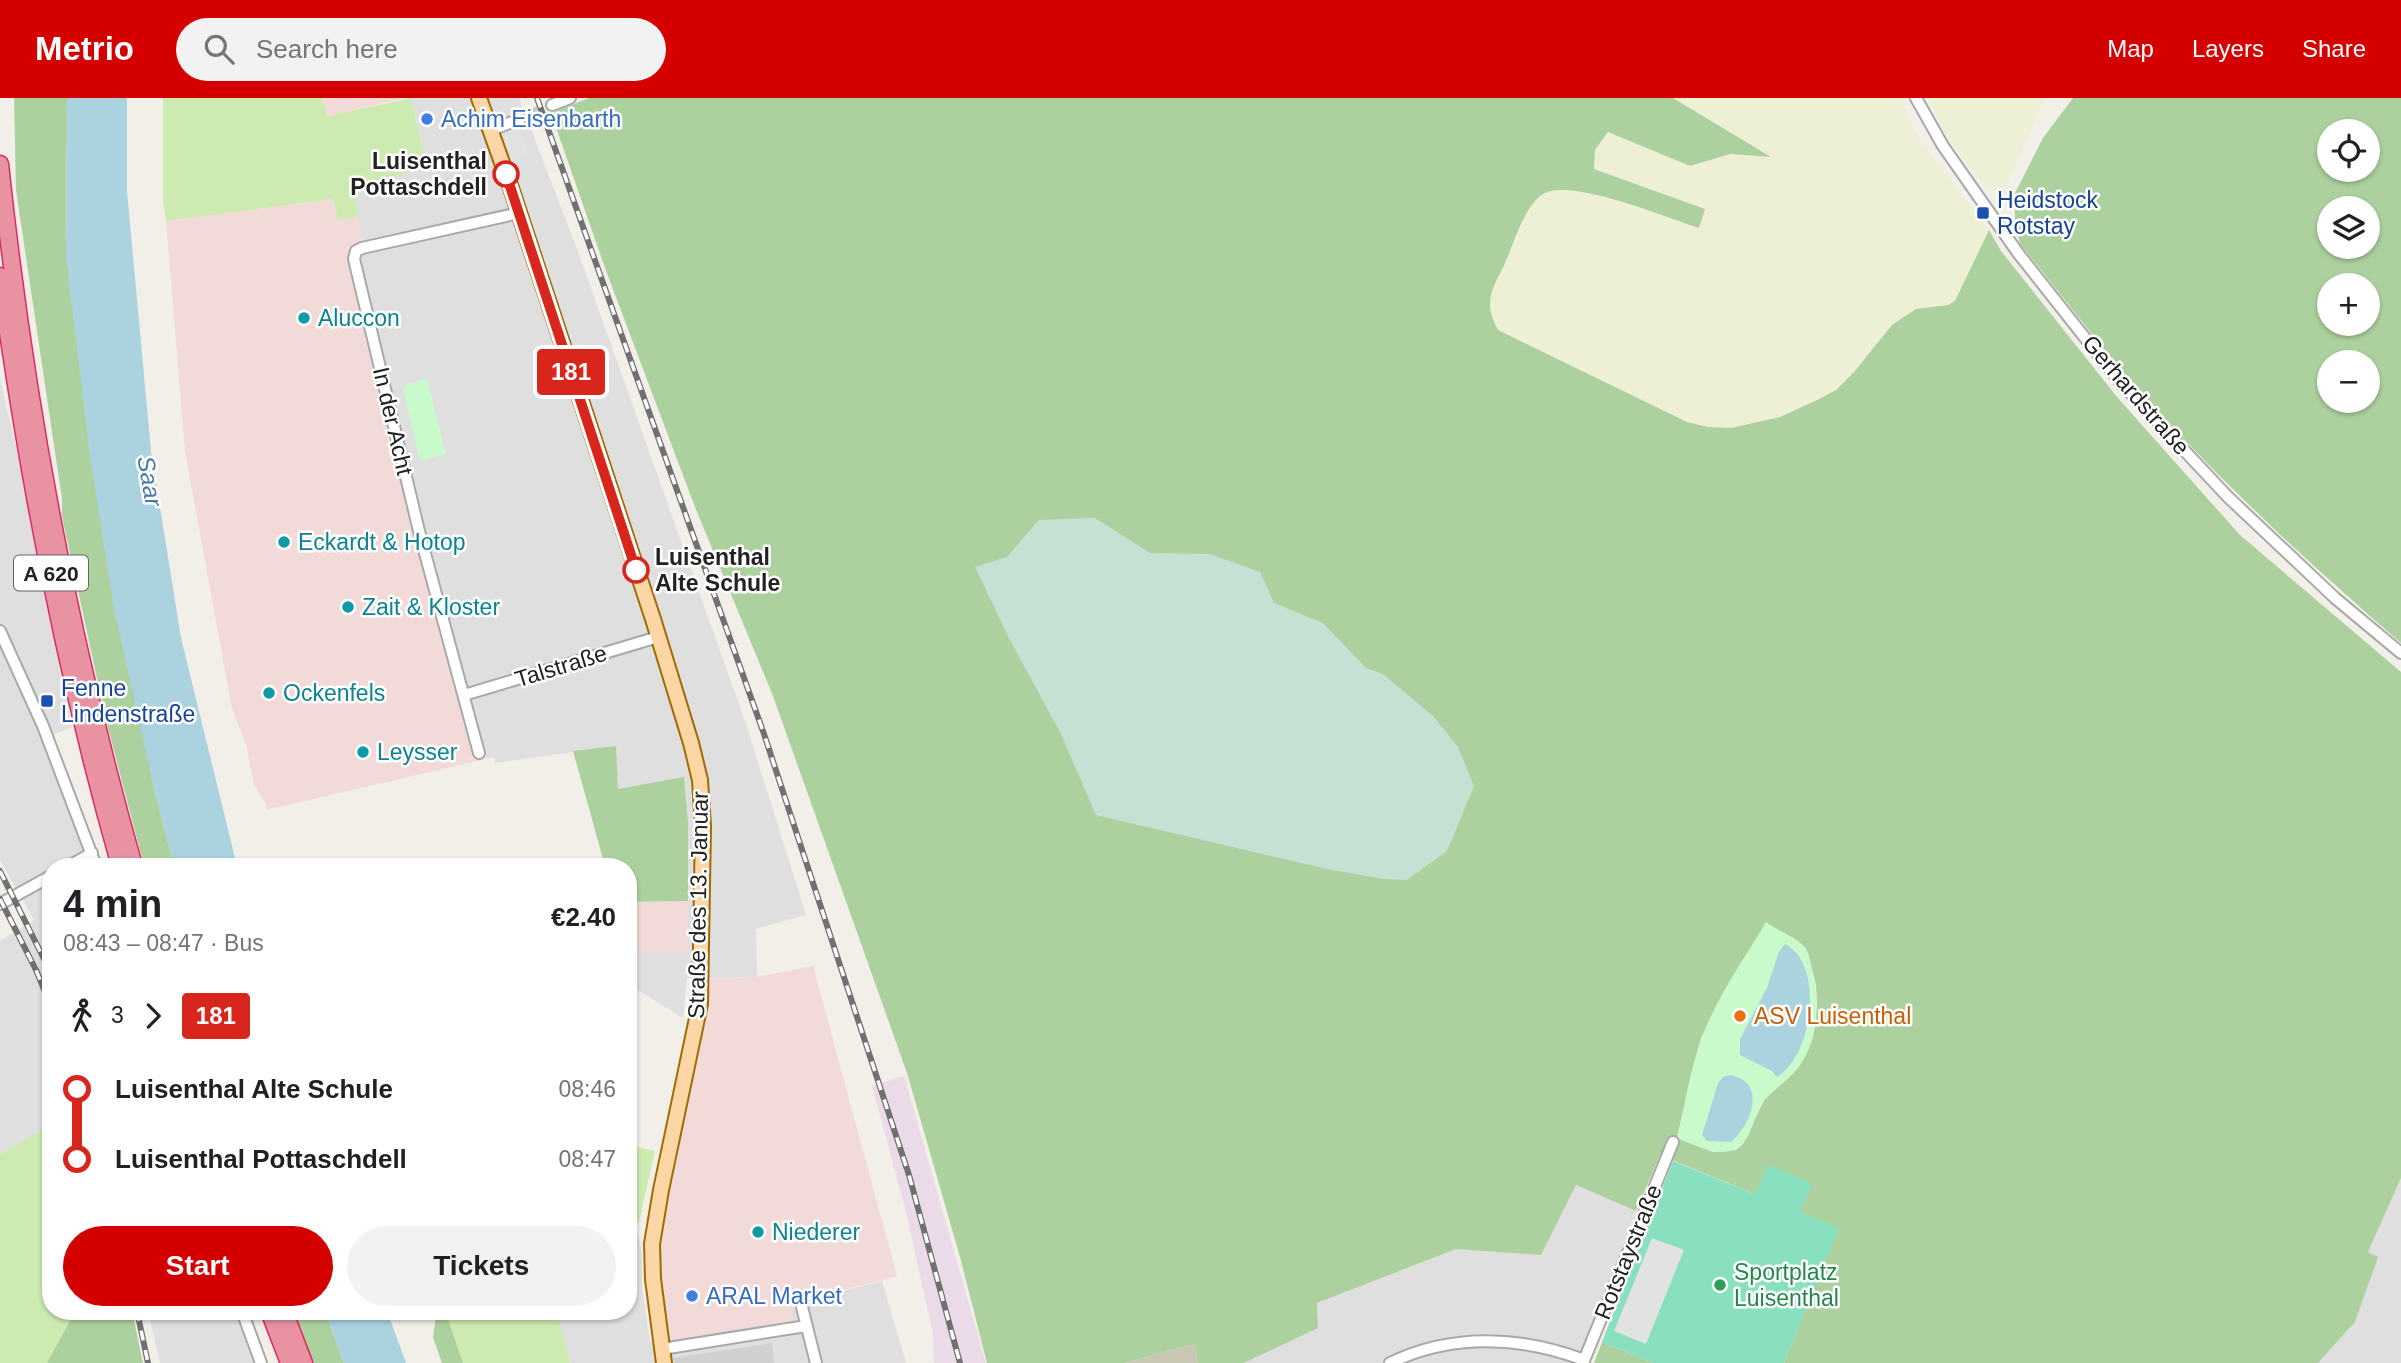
<!DOCTYPE html>
<html lang="en">
<head>
<meta charset="utf-8">
<style>
	:root { --surface:#fff; --page:#f2f2f2; --text:#202124; --muted:#757577; --accent:#d40000 }
	body { margin:0; font-family:Arial,sans-serif; background:var(--page); color:var(--text); height:100vh; display:flex; flex-direction:column; font-size:26px; white-space:nowrap }
	* { box-sizing:border-box; margin:0 }
	p { font-size:23px; color:var(--muted) }
	.icon { flex:none; width:38px; height:38px; fill:none; stroke:currentColor; stroke-width:2; stroke-linecap:round; stroke-linejoin:round }
	.map { position:relative; flex:1; overflow:hidden }
	.details { position:absolute; left:42px; top:760px; width:595px; height:462px; display:flex; flex-direction:column; background:var(--surface); border-radius:28px; box-shadow:0 2px 5px #0004 }
	.details>* { flex:none }
	.badge { padding:0 14px; border-radius:5px; font-size:24px; line-height:46px }
	.buttons { position:absolute; left:2317px; top:21px; display:grid; gap:14px }
	.buttons a { display:grid; place-items:center; width:63px; height:63px; border-radius:50%; background:var(--surface); box-shadow:0 2px 5px #0004; font-size:35px }
	.map>.badge { position:absolute; translate:-50% -50%; box-shadow:0 0 0 4px #fff }
	.legs { display:flex; align-items:center; gap:10px; height:77px; padding:0 21px; font-size:23px }
	.legs p { margin-inline-start:auto }
	.head { display:flex; align-items:center; justify-content:space-between; height:119px; padding:0 21px }
	h1 { font-size:38px; font-weight:700; line-height:52px }
	.primary-button { display:flex; gap:14px; margin-top:auto; padding:14px 21px }
	.primary-button a { flex:1; height:80px; border-radius:42px; background:var(--accent); color:#fff; font-size:28px; font-weight:700; line-height:80px; text-align:center }
	.primary-button a+a { background:var(--page); color:var(--text) }
	ul { padding:0 21px; list-style:none }
	li { display:flex; align-items:center; gap:24px; height:70px; font-size:26px }
	li i { display:grid; place-items:center; width:10px; height:100%; margin:0 9px; background:currentColor }
	li i::after { content:''; width:18px; height:18px; margin:-9px; border:5px solid; border-radius:50%; background:var(--surface) }
	li p { margin-inline-start:auto }
	li:first-child i { background:linear-gradient(#0000 50%,currentColor 0) }
	li:last-child i { background:linear-gradient(currentColor 50%,#0000 0) }
	header { display:flex; align-items:center; gap:42px; box-sizing:border-box; height:98px; padding:0 35px; background:var(--accent); color:#fff }
	header strong { font-size:33px }
	nav { display:flex; gap:38px; margin-inline-start:auto; font-size:24px }
	.search { width:490px; height:63px; background:var(--page); display:flex; align-items:center; gap:18px; box-sizing:border-box; padding:0 24px; border-radius:38px; color:var(--muted); font-size:26px }
	.map>svg:first-child { display:block }
	.residential { fill:#e0dfdf }
	.commercial { fill:#f2dad9 }
	.industrial { fill:#ebdbe8 }
	.religious { fill:#d0d0d0 }
	.construction { fill:#c7c7b4 }
	.farmland { fill:#eef0d5 }
	.grass { fill:#cdebb0 }
	.forest { fill:#add19e; fill-rule:evenodd }
	.wetland { fill:#c6e0d4 }
	.park { fill:#c8facc }
	.pitch { fill:#88e0be }
	.parking { fill:#e2e2e2 }
	.water { fill:#aad3df }
	.lines { fill:none; stroke-linecap:round; stroke-linejoin:round }
	.minor-tunnel { stroke:#c8c6c1; stroke-width:10; stroke-dasharray:10 5; stroke-linecap:butt }
	.minor-casing { stroke:#a9a9a9; stroke-width:14 }
	.major-casing { stroke:#a06b00; stroke-width:18 }
	.highway-casing { stroke:#dc2a67; stroke-width:19 }
	.minor { stroke:#fff; stroke-width:10 }
	.major { stroke:#fcd6a4; stroke-width:14 }
	.highway { stroke:#e892a2; stroke-width:16 }
	.rail-casing { stroke:#707070; stroke-width:6 }
	.rail { stroke:#fff; stroke-width:3.5; stroke-dasharray:10; stroke-linecap:butt }
	.line-1-casing { stroke:#fff; stroke-width:16 }
	.line-1 { stroke:#d9261c; stroke-width:10 }
	.shop-dot { fill:#3f7fe0; stroke:#fff; stroke-width:2.5 }
	.stop-1-dot { fill:#fff; stroke:#d9261c; stroke-width:3.5 }
	.transit-dot { fill:#1a4fb4; stroke:#fff; stroke-width:2.5 }
	.culture-dot { fill:#0f9aa8; stroke:#fff; stroke-width:2.5 }
	.food-dot { fill:#e8710a; stroke:#fff; stroke-width:2.5 }
	.leisure-dot { fill:#2e9e5b; stroke:#fff; stroke-width:2.5 }
	.labels { text-anchor:middle; dominant-baseline:central; stroke-width:5; stroke-linejoin:round; paint-order:stroke }
	.shield { fill:#fff; stroke:#646464; stroke-width:2 }
	.shield-label { font-size:21px; font-weight:bold; fill:#222 }
	.shop-label { font-size:23px; fill:#366cbe; stroke:#fff; text-anchor:start }
	.stop-label { font-size:23px; font-weight:bold; fill:#222; stroke:#fff; text-anchor:end }
	.transit-label { font-size:23px; fill:#164399; stroke:#fff; text-anchor:start }
	.culture-label { font-size:23px; fill:#0d838f; stroke:#fff; text-anchor:start }
	.street-label { font-size:23px; fill:#222; stroke:#fff }
	.food-label { font-size:23px; fill:#c56008; stroke:#fff; text-anchor:start }
	.leisure-label { font-size:23px; fill:#27864d; stroke:#fff; text-anchor:start }
	.water-label { font-size:24px; font-style:italic; fill:#4a7aab; stroke:#fff }
</style>
</head>
<body>
<header>
<strong>Metrio</strong>
<div class="search"><svg class="icon" aria-label="search" viewBox="0 0 24 24"><circle cx="10" cy="10" r="6"/><path d="M15 15l6 6"/></svg>Search here</div>
<nav><a>Map</a><a>Layers</a><a>Share</a></nav>
</header>
<div class="map">
<svg width="2401" height="1265" viewBox="0 0 2401 1265">
	<rect width="100%" height="100%" fill="#f2efe9"/>
	<g class="residential">
		<polygon points="411,0 519,0 577,151 745,623 806,817 756,831 757,879 687,880 683,920 631,888 629,855 688,855 688,723 684,680 618,691 615,648 495,665 494,659 486,661 444,504 360,163 364,155 351,88 427,70"/>
		<polygon points="0,281 23,379 38,466 72,629 42,641 92,768 51,768 51,1027 0,1056 0,843 34,822 0,762"/>
		<polygon points="2401,1080 2401,1265 2318,1265 2355,1224 2377,1160 2367,1155"/>
		<polygon points="1576,1087 1636,1113 1578,1265 1244,1265 1318,1230 1317,1205 1456,1151 1541,1156"/>
		<polygon points="638,1136 642,1157 642,1189 650,1244 792,1222 789,1207 882,1183 906,1265 570,1265 557,1213 628,1213 628,1138"/>
		<polygon points="148,1213 235,1213 254,1265 160,1265"/>
	</g>
	<g class="commercial">
		<polygon points="322,0 405,0 327,18"/>
		<polygon points="333,101 338,123 358,118 366,154 361,158 360,163 444,504 486,661 266,712 266,706 254,686 246,647 232,611 185,353 166,123"/>
		<polygon points="688,803 688,855 628,855 628,804"/>
		<polygon points="813,868 897,1178 790,1206 793,1222 667,1242 658,1151 662,1117 703,924 707,880 757,879"/>
	</g>
	<polygon class="industrial" points="904,978 986,1265 934,1265 933,1236 906,1114 872,988"/>
	<polygon class="religious" points="772,1245 774,1265 674,1265 674,1260"/>
	<polygon class="construction" points="1194,1246 1198,1265 1125,1265"/>
	<g class="farmland">
		<polygon points="1673,0 1901,0 1918,39 1989,132 1955,203 1948,207 1916,211 1892,227 1854,274 1836,292 1780,319 1730,330 1708,329 1687,325 1498,232 1490,218 1489,201 1530,108 1544,95 1560,91 1588,94 1699,130 1705,111 1594,71 1595,52 1608,34 1690,68 1730,56 1769,58"/>
		<polygon points="1929,0 2045,0 2008,85 1997,95 1987,92 1945,37"/>
	</g>
	<g class="grass">
		<polygon points="163,0 322,0 327,18 411,0 427,70 352,88 358,118 338,123 333,101 166,123 163,101"/>
		<polygon points="51,1027 51,1213 73,1213 72,1219 47,1265 0,1265 0,1056"/>
		<polygon points="628,1047 655,1053 639,1124 637,1125 630,1120 637,1118"/>
		<polygon points="495,1213 557,1213 570,1265 463,1265 448,1221"/>
	</g>
	<g class="forest">
		<polygon points="14,0 67,0 66,158 152,681 174,768 144,768 105,618 62,418 62,401 16,92"/>
		<path d="M589,0H1673L1771,59L1730,56L1690,68L1608,34L1595,52L1594,71L1705,111L1699,130C1667,120 1574,81 1545,95C1526,104 1514,144 1506,163C1493,191 1482,202 1498,232L1687,324L1708,329L1731,330L1780,319L1819,301L1836,292L1854,274L1892,227L1916,211L1948,207L1955,203L1989,132L2001,153L2117,299L2240,437L2401,574V1080L2368,1154L2378,1159L2355,1224L2318,1265H1784L1838,1130L1660,1057L1636,1113L1576,1087L1541,1157L1456,1151L1317,1205L1318,1230L1244,1265H1198L1194,1246L1125,1265H987L960,1159L907,975L773,598L695,409L605,170L551,15ZM1766,825L1803,848L1808,855L1816,887L1817,906L1812,942L1788,980L1764,1002L1743,1046L1736,1052L1713,1054L1677,1040L1701,940Z"/>
		<path d="M2073,0H2401V545C2306,463 2213,377 2130,282C2092,238 2057,191 2020,146L2015,124V95L2043,40ZM2368,33V72H2329V33ZM2368,110V149H2329V110ZM2329,187H2368V226H2329ZM2368,264V303H2329V264Z"/>
		<polygon points="616,648 618,691 684,679 688,723 688,803 628,804 628,768 605,768 573,653"/>
		<polygon points="73,1213 132,1213 143,1265 47,1265 72,1219"/>
		<polygon points="294,1213 325,1213 344,1265 312,1265"/>
		<polygon points="437,1213 495,1213 448,1221 463,1265 442,1265 433,1239"/>
		<polygon points="1602,1244 1653,1265 1594,1265"/>
	</g>
	<polygon class="wetland" points="1095,420 1150,455 1210,456 1260,474 1274,505 1323,525 1366,570 1383,576 1433,618 1458,649 1474,688 1447,753 1407,782 1384,781 1327,771 1096,717 1061,636 1010,542 975,469 1007,459 1039,422"/>
	<g class="park">
		<polygon points="427,281 446,356 420,363 403,291 407,286"/>
		<path d="M1766,824C1777,832 1793,838 1803,847C1808,852 1809,860 1811,867C1820,900 1820,941 1798,970C1788,983 1773,991 1763,1003C1752,1018 1753,1045 1733,1052C1715,1059 1694,1046 1677,1040C1685,1007 1690,971 1702,939C1717,899 1744,861 1766,824Z"/>
	</g>
	<polygon class="pitch" points="1673,1063 1755,1096 1768,1067 1812,1085 1800,1114 1839,1130 1784,1265 1653,1265 1602,1244"/>
	<g class="parking">
		<polygon points="518,27 529,56 511,62 504,40 507,32"/>
		<polygon points="628,1058 630,1058 637,1119 630,1120 631,1138 628,1138"/>
		<polygon points="1652,1140 1684,1152 1646,1246 1614,1233"/>
	</g>
	<g class="water">
		<polygon points="67,0 127,0 127,93 151,353 181,540 237,768 174,768 152,681 114,511 89,351 66,158"/>
		<path d="M1785,846C1825,866 1813,958 1777,979L1772,973L1740,957V941L1767,890L1779,854Z"/>
		<path d="M1730,977C1768,984 1751,1027 1731,1044L1707,1043L1702,1037L1718,985L1723,979Z"/>
		<polygon points="325,1213 387,1213 406,1265 344,1265"/>
	</g>
	<g class="lines">
		<polyline class="minor-tunnel" points="520,21 552,7"/>
		<defs>
			<g id="minor">
				<polyline points="1916,0 1943,48 2018,155 2120,284 2228,399 2335,500 2401,555"/>
				<polyline points="552,7 570,0"/>
				<polyline points="491,32 520,21"/>
				<polyline points="0,533 43,628 96,768"/>
				<polyline points="464,597 658,539"/>
				<polyline points="479,655 419,433 354,161 356,153 362,150 519,115"/>
				<polyline points="69,768 92,755"/>
				<polyline points="0,806 51,778"/>
				<polyline points="802,1209 816,1265"/>
				<polyline points="242,1213 261,1265"/>
				<polyline points="662,1251 806,1228"/>
				<path d="M1390,1265C1452,1235 1520,1238 1584,1262"/>
				<polyline points="1583,1265 1673,1044"/>
			</g>
			<polyline id="major" points="479,0 511,90 653,521 691,645 700,682 703,728 700,906 661,1092 652,1146 653,1181 664,1265"/>
			<g id="highway">
				<path d="M0,66C25,302 69,539 134,768"/>
				<path d="M0,178C27,376 65,575 120,768"/>
				<polyline points="269,1213 289,1265"/>
				<polyline points="284,1213 304,1265"/>
			</g>
		</defs>
		<use href="#minor" class="minor-casing"/>
		<use href="#major" class="major-casing"/>
		<use href="#highway" class="highway-casing"/>
		<use href="#minor" class="minor"/>
		<use href="#major" class="major"/>
		<use href="#highway" class="highway"/>
		<defs>
			<g id="rail">
				<polyline points="537,0 764,636 909,1077 960,1265"/>
				<polyline points="0,773 51,875"/>
				<polyline points="0,801 36,872 51,908"/>
				<polyline points="137,1213 148,1265"/>
			</g>
		</defs>
		<use href="#rail" class="rail-casing"/>
		<use href="#rail" class="rail"/>
	</g>
	<g class="lines">
		<defs>
			<polyline id="line-1" points="506,76 636,472"/>
		</defs>
		<use href="#line-1" class="line-1-casing"/>
		<use href="#line-1" class="line-1"/>
	</g>
	<g class="shop-dot">
		<circle cx="427" cy="21" r="7"/>
		<circle cx="692" cy="1198" r="7"/>
	</g>
	<g class="stop-1-dot">
		<circle cx="506" cy="76" r="12"/>
		<circle cx="636" cy="472" r="12"/>
	</g>
	<g class="transit-dot">
		<rect x="1976" y="108" width="14" height="14" rx="3.5"/>
		<rect x="40" y="596" width="14" height="14" rx="3.5"/>
	</g>
	<g class="culture-dot">
		<circle cx="304" cy="220" r="7"/>
		<circle cx="284" cy="444" r="7"/>
		<circle cx="348" cy="509" r="7"/>
		<circle cx="269" cy="595" r="7"/>
		<circle cx="363" cy="654" r="7"/>
		<circle cx="758" cy="1134" r="7"/>
	</g>
	<circle class="food-dot" cx="1740" cy="918" r="7"/>
	<circle class="leisure-dot" cx="1720" cy="1187" r="7"/>
	<g class="labels">
		<rect class="shield" x="14" y="457.5" width="74" height="35" rx="5"/>
		<g class="shield-label">
			<text x="51" y="475">A 620</text>
		</g>
		<g class="shop-label">
			<text x="441" y="21">Achim Eisenbarth</text>
			<text x="706" y="1198">ARAL Market</text>
		</g>
		<g class="stop-label">
			<text x="487" y="63">Luisenthal<tspan x="487" dy="26">Pottaschdell</tspan></text>
			<text x="655" y="459" text-anchor="start">Luisenthal<tspan x="655" dy="26">Alte Schule</tspan></text>
		</g>
		<g class="transit-label">
			<text x="1997" y="102">Heidstock<tspan x="1997" dy="26">Rotstay</tspan></text>
			<text x="61" y="590">Fenne<tspan x="61" dy="26">Lindenstraße</tspan></text>
		</g>
		<g class="culture-label">
			<text x="318" y="220">Aluccon</text>
			<text x="298" y="444">Eckardt &amp; Hotop</text>
			<text x="362" y="509">Zait &amp; Kloster</text>
			<text x="283" y="595">Ockenfels</text>
			<text x="377" y="654">Leysser</text>
			<text x="772" y="1134">Niederer</text>
		</g>
		<g class="street-label">
			<text transform="translate(2136 297) rotate(49)">Gerhardstraße</text>
			<text transform="translate(393 323) rotate(77)">In der Acht</text>
			<text transform="translate(561 568) rotate(-17)">Talstraße</text>
			<text transform="translate(698 807) rotate(-89)">Straße des 13. Januar</text>
			<text transform="translate(1628 1154) rotate(-68)">Rotstaystraße</text>
		</g>
		<g class="food-label">
			<text x="1754" y="918">ASV Luisenthal</text>
		</g>
		<g class="leisure-label">
			<text x="1734" y="1174">Sportplatz<tspan x="1734" dy="26">Luisenthal</tspan></text>
		</g>
		<g class="water-label">
			<text transform="translate(150 383) rotate(80)">Saar</text>
		</g>
	</g>
</svg>
<div class="buttons">
<a><svg class="icon" aria-label="locate" viewBox="0 0 24 24"><circle cx="12" cy="12" r="6"/><path d="M12 2v4M12 18v4M2 12h4M18 12h4"/></svg></a>
<a><svg class="icon" aria-label="layers" viewBox="0 0 24 24"><path d="M12 4l9 5-9 5-9-5zM3 14l9 5 9-5"/></svg></a>
<a>+</a>
<a>−</a>
</div>
<b class="badge" style="left:571px;top:274px;background:#d9261c;color:#fff">181</b>
<section class="details">
<div class="head"><div><h1>4 min</h1><p>08:43 – 08:47 · Bus</p></div><b>€2.40</b></div>
<div class="legs"><svg class="icon" aria-label="walk" viewBox="0 0 24 24"><circle cx="13" cy="4" r="2"/><path d="M13 8l-2 6 4 7M11 14l-3 7M7 12l3-4h3l4 4"/></svg>3<svg class="icon" aria-label="forward" viewBox="0 0 24 24"><path d="M9 5l7 7-7 7"/></svg><b class="badge" style="background:#d9261c;color:#fff">181</b></div>
<ul>
<li><i style="color:#d9261c"></i><b>Luisenthal Alte Schule</b><p>08:46</p></li>
<li><i style="color:#d9261c"></i><b>Luisenthal Pottaschdell</b><p>08:47</p></li>
</ul>
<div class="primary-button"><a>Start</a><a>Tickets</a></div>
</section>
</div>
</body>
</html>
